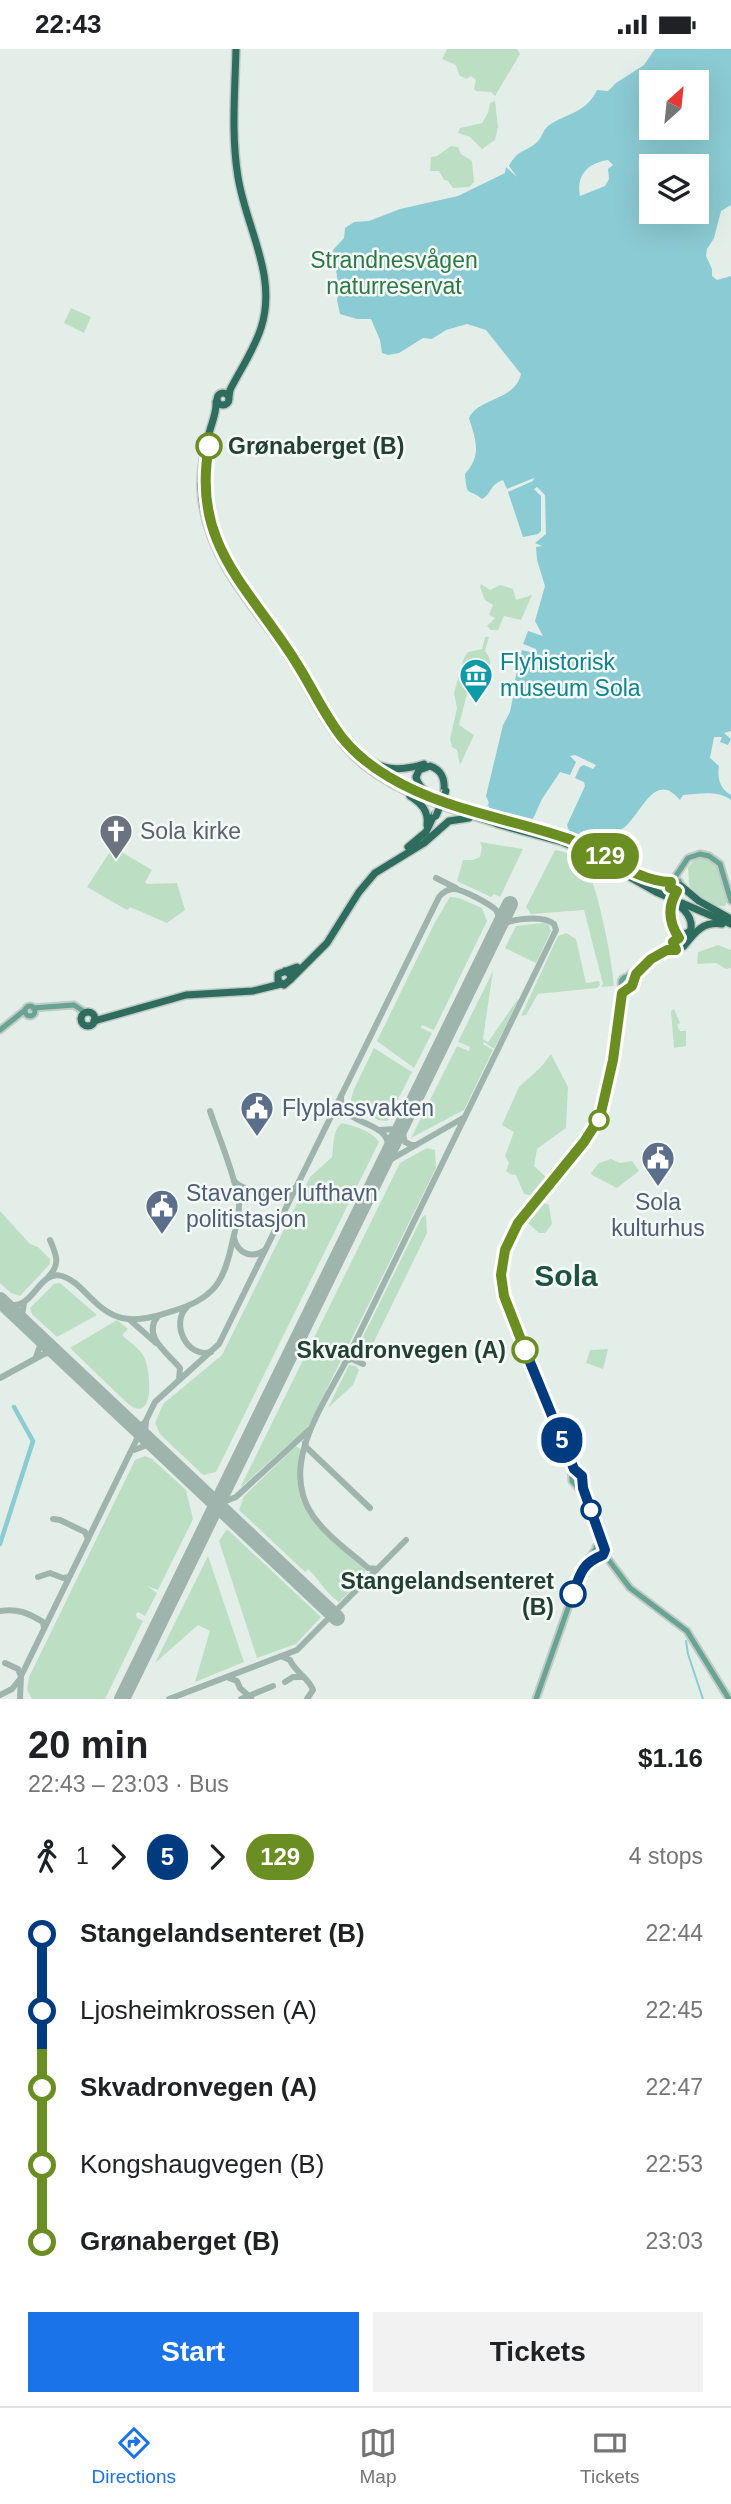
<!DOCTYPE html>
<html lang="en">
<head>
<meta charset="utf-8">
<style>
	:root { --surface:#fff; --page:#f2f2f2; --text:#202124; --muted:#757577; --line:#e0e0e0; --accent:#1a73e8 }
	body { margin:0; font-family:Helvetica,sans-serif; background:var(--page); color:var(--text); height:100vh; display:flex; flex-direction:column; font-size:26px; white-space:nowrap }
	* { box-sizing:border-box; margin:0 }
	p { font-size:23px; color:var(--muted) }
	.icon { flex:none; width:38px; height:38px; fill:none; stroke:currentColor; stroke-width:2; stroke-linecap:round; stroke-linejoin:round }
	.map { position:relative; height:1650px; overflow:hidden }
	.sheet { display:flex; flex-direction:column; background:var(--surface); flex:1 }
	.sheet>* { flex:none }
	.badge { padding:0 14px; border-radius:23px; font-size:24px; line-height:46px }
	.needle { width:46px; rotate:27deg }
	.buttons { position:absolute; left:639px; top:21px; display:grid; gap:14px }
	.buttons a { display:grid; place-items:center; width:70px; height:70px; border-radius:0px; background:var(--surface); box-shadow:0 7px 28px #0002; font-size:35px }
	.map>.badge { position:absolute; translate:-50% -50%; box-shadow:0 0 0 4px #fff }
	.legs { display:flex; align-items:center; gap:10px; height:77px; padding:0 28px; font-size:23px }
	.legs p { margin-inline-start:auto }
	.head { display:flex; align-items:center; justify-content:space-between; height:119px; padding:0 28px }
	h1 { font-size:38px; font-weight:800; line-height:52px }
	.button { display:flex; gap:14px; margin-top:auto; padding:14px 28px }
	.button a { flex:1; height:80px; border-radius:0px; background:var(--accent); color:#fff; font-size:28px; font-weight:800; line-height:80px; text-align:center }
	.button a+a { background:var(--page); color:var(--text) }
	ul { padding:0 28px; list-style:none }
	li { display:flex; align-items:center; gap:24px; height:77px; font-size:26px }
	li i { display:grid; place-items:center; width:10px; height:100%; margin:0 9px; background:currentColor }
	li i::after { content:''; width:18px; height:18px; margin:-9px; border:5px solid; border-radius:50%; background:var(--surface) }
	li p { margin-inline-start:auto }
	li:first-child i { background:linear-gradient(#0000 50%,currentColor 0) }
	li:last-child i { background:linear-gradient(currentColor 50%,#0000 0) }
	.status { display:flex; justify-content:space-between; align-items:center; height:49px; padding:0 35px; background:var(--surface); direction:ltr }
	.status svg { height:19px; fill:currentColor }
	.tabs { display:flex; justify-content:space-around; align-items:center; height:98px; border-top:2px solid var(--line); background:var(--surface); font-size:19px; color:var(--muted) }
	.tabs a { display:grid; justify-items:center; gap:4px }
	.tabs .active { color:var(--accent) }
	.map>svg:first-child { display:block }
	.green { fill:#bcdfc4 }
	.water { fill:#8bcbd3; fill-rule:evenodd }
	.lines { fill:none; stroke-linecap:round; stroke-linejoin:round }
	.stream { stroke:#8bcbd3; stroke-width:2 }
	.river { stroke:#8bcbd3; stroke-width:4.5 }
	.taxiway { stroke:#a0b4ae; stroke-width:6 }
	.runway { stroke:#a0b4ae; stroke-width:16 }
	.major-casing { stroke:#c1cac7; stroke-width:9 }
	.highway-casing { stroke:#c1cac7; stroke-width:10 }
	.major { stroke:#67a492; stroke-width:5 }
	.highway { stroke:#2e6d5d; stroke-width:7 }
	.major-bridge-casing { stroke:#c1cac7; stroke-width:9; stroke-linecap:butt }
	.highway-bridge-casing { stroke:#c1cac7; stroke-width:10; stroke-linecap:butt }
	.major-bridge { stroke:#67a492; stroke-width:5 }
	.highway-bridge { stroke:#2e6d5d; stroke-width:7 }
	.line-1-casing { stroke:#fff; stroke-width:16 }
	.line-2-casing { stroke:#fff; stroke-width:16 }
	.line-1 { stroke:#003b80; stroke-width:10 }
	.line-2 { stroke:#6b8e23; stroke-width:10 }
	.stop-2-dot { fill:#fff; stroke:#6b8e23; stroke-width:3.5 }
	.stop-1-dot { fill:#fff; stroke:#003b80; stroke-width:3.5 }
	.labels { text-anchor:middle; dominant-baseline:central; stroke-width:5; stroke-linejoin:round; paint-order:stroke }
	.park-label { font-size:23px; fill:#2c7846; stroke:#f5faf7 }
	.stop-label { font-size:23px; font-weight:bold; fill:#234037; stroke:#f5faf7; text-anchor:end }
	.culture-label { font-size:23px; fill:#0d838f; stroke:#f5faf7; text-anchor:start }
	.worship-label { font-size:23px; fill:#5b616d; stroke:#f5faf7; text-anchor:start }
	.service-label { font-size:23px; fill:#4e5e75; stroke:#f5faf7; text-anchor:start }
	.district-label { font-size:30px; font-weight:bold; fill:#1e5344; stroke:#f5faf7 }
</style>
</head>
<body>
<div class="status"><b>22:43</b><svg viewBox="0 0 49 12"><path d="M0 12V9h3v3zM5 12V6h3v6zM10 12V3h3v9zM15 12V0h3v12zM26 1h20v11H26zM47 4h2v5h-2z"/></svg></div>
<div class="map">
<svg width="731" height="1650" viewBox="0 0 731 1650">
	<rect width="100%" height="100%" fill="#e4eee9"/>
	<g class="green">
		<polygon points="447,0 517,0 520,5 495,47 491,43 476,42 474,40 476,31 471,27 466,30 459,26 456,16 442,10"/>
		<polygon points="495,52 498,78 495,91 482,100 470,88 458,84 460,79 482,74 488,64 490,54"/>
		<polygon points="451,97 458,98 461,105 472,112 474,133 469,138 453,139 448,132 444,131 439,122 430,122 431,108 437,107"/>
		<polygon points="71,259 91,268 84,284 64,274"/>
		<polygon points="481,535 490,541 500,536 513,540 516,551 532,546 521,571 504,567 498,581 491,581 487,577 495,569 489,566 493,556 485,551 480,538"/>
		<path d="M485,588H489L485,602C491,609 491,613 488,622L472,626L459,676L474,686L460,716L457,701L452,698L450,690L457,659L454,644L464,609L468,603L482,600Z"/>
		<polygon points="480,793 523,800 500,848 494,845 491,848 457,832 463,811 473,811 480,808 482,798"/>
		<polygon points="113,798 152,821 145,833 147,835 177,834 185,861 167,874 130,858 127,861 87,838"/>
		<path d="M555,801C566,803 576,806 584,815C597,831 613,915 614,937L601,938L603,935L584,861L531,865L526,858Z"/>
		<path d="M696,809C721,806 723,835 727,853L725,857C711,859 698,847 689,836L688,818Z"/>
		<polygon points="450,848 459,849 482,859 487,872 434,981 422,976 421,979 432,984 414,1019 377,992 434,875"/>
		<polygon points="544,874 549,876 551,882 536,914 505,899 516,877"/>
		<polygon points="566,884 576,890 586,934 599,932 600,936 597,939 538,945 526,966 521,967 558,887"/>
		<polygon points="718,896 731,901 731,919 726,920 716,914 697,915 698,903"/>
		<polygon points="493,922 483,990 488,993 518,950 518,952 494,1000 484,993 483,995 493,1001 464,1061 411,1089 457,997 469,1002 470,998 458,993"/>
		<polygon points="674,960 680,974 677,976 680,982 686,982 686,997 674,999 671,962"/>
		<polygon points="374,999 412,1023 387,1072 378,1071 350,1054 354,1040"/>
		<polygon points="551,1005 568,1038 566,1079 537,1100 534,1117 549,1131 534,1147 524,1145 516,1126 510,1125 506,1122 509,1114 505,1107 514,1083 502,1076 519,1038 541,1018"/>
		<path d="M342,1074C354,1077 371,1081 379,1093L216,1423L203,1426L160,1385L155,1374L163,1355L222,1306L310,1128L332,1108C334,1098 332,1081 342,1074Z"/>
		<polygon points="427,1099 435,1101 436,1119 308,1378 240,1439 400,1114"/>
		<polygon points="611,1110 620,1114 632,1112 639,1122 617,1139 592,1126 591,1124 599,1114"/>
		<polygon points="542,1153 549,1156 552,1175 545,1184 539,1184 528,1174 527,1170"/>
		<polygon points="0,1162 30,1195 38,1198 50,1210 50,1215 20,1247 11,1244 0,1234"/>
		<polygon points="426,1166 427,1184 366,1309 360,1309 355,1304 422,1168"/>
		<polygon points="60,1234 97,1266 57,1288 32,1265 30,1259 54,1235"/>
		<path d="M117,1271L128,1280L122,1286C129,1293 142,1301 145,1310C151,1325 155,1377 127,1354L70,1299Z"/>
		<polygon points="608,1300 603,1320 586,1314 590,1301"/>
		<polygon points="349,1316 356,1317 359,1321 353,1336 328,1359"/>
		<path d="M296,1397L301,1400C286,1458 328,1486 365,1521L364,1529L339,1553C325,1544 320,1531 308,1520L305,1523L239,1461L244,1447Z"/>
		<polygon points="145,1407 152,1410 186,1441 193,1470 158,1541 147,1537 157,1544 145,1567 138,1563 136,1565 137,1569 143,1572 105,1650 32,1650 27,1641 29,1628 135,1411"/>
		<polygon points="227,1480 321,1568 296,1595 257,1609 219,1492"/>
		<polygon points="208,1507 244,1613 195,1633 210,1582 198,1576 155,1614"/>
	</g>
	<path class="water" d="M655,0H731V156L721,162L714,189L707,200L706,207L712,220V227L717,231L731,227V682L724,684L731,690L728,696L720,693L722,688H714L710,709L719,717C717,729 720,740 731,746V751C718,741 698,745 683,746L680,751C652,717 639,775 618,782C613,784 606,783 601,784L595,790L589,791L569,782L567,776L585,737L584,733L575,729L580,718L584,716L593,720L596,716L575,706L570,707L576,713L570,726L560,723L542,750L533,770L490,760L488,756L486,758L489,754L486,747L503,676L510,663L515,638L522,640V634L515,631L522,601L534,604L536,600L523,595L528,582L543,587L535,572L545,537L537,511L536,498L542,497L535,494L546,485L545,446L537,438L534,440L541,447V482L538,485L523,488L508,443L533,432L534,429L507,440L503,431C489,436 492,445 482,450C468,438 467,450 465,425C482,406 476,392 469,369C479,348 515,352 521,325L486,281L467,275L446,281L432,290L423,289L399,304L388,306L382,304L380,291L371,270H357L340,265L337,251L339,240L333,201L344,189L345,179L354,173L369,172L400,160L458,147L505,124L506,118L517,128L509,117C518,99 528,103 538,92C543,87 543,79 551,75C568,64 587,63 597,41L608,42L616,34L644,16ZM696,33V79H651V33ZM608,111L613,116L608,120L609,130L605,137L580,147C576,126 588,114 608,111ZM696,117V163H651V117Z"/>
	<g class="lines">
		<polyline class="stream" points="686,1592 688,1605 703,1650"/>
		<polyline class="river" points="0,1495 33,1392 14,1358"/>
		<g class="taxiway">
			<polyline points="436,829 456,839"/>
			<path d="M341,1047C339,1081 399,1068 387,1108"/>
			<polyline points="401,1078 405,1093 411,1096 416,1096"/>
			<polyline points="380,1081 394,1080 404,1072"/>
			<polyline points="383,1115 463,1069"/>
			<path d="M234,1132C245,1143 283,1150 295,1139"/>
			<path d="M234,1189C238,1205 252,1210 265,1201"/>
			<path d="M49,1227C61,1215 56,1205 50,1191"/>
			<path d="M0,1251C33,1272 36,1219 62,1227C83,1233 94,1262 122,1269C142,1273 160,1266 179,1260C218,1247 225,1228 233,1190C236,1178 240,1165 239,1153C235,1126 219,1089 210,1062"/>
			<polyline points="24,1254 22,1266 29,1278"/>
			<path d="M187,1258C170,1274 187,1310 211,1303"/>
			<path d="M158,1267C141,1287 169,1305 180,1319L179,1331"/>
			<polyline points="130,1271 156,1294"/>
			<polyline points="34,1283 40,1297 36,1308"/>
			<path d="M346,1312L556,881L554,875C543,866 510,869 499,878"/>
			<path d="M363,1315L352,1310L346,1312C323,1357 278,1417 313,1467C327,1487 350,1503 368,1519L377,1520"/>
			<polyline points="0,1329 44,1305 51,1303 59,1306"/>
			<polyline points="131,1374 139,1377 146,1373 145,1383 150,1392"/>
			<polyline points="305,1394 306,1398 370,1459"/>
			<polyline points="134,1401 147,1396 158,1400"/>
			<polyline points="216,1456 236,1448 309,1381"/>
			<polyline points="53,1470 60,1471 85,1483 88,1490"/>
			<polyline points="38,1528 50,1524 63,1529 69,1528"/>
			<path d="M0,1562C17,1559 28,1564 43,1573L44,1579"/>
			<path d="M281,1607L290,1611C295,1623 309,1629 313,1641L307,1650"/>
			<polyline points="5,1614 18,1620 21,1627"/>
			<polyline points="229,1629 237,1632 240,1639 251,1649"/>
			<polyline points="285,1633 293,1628 303,1628"/>
			<polyline points="0,1646 12,1640 20,1630"/>
			<path d="M20,1650L21,1627L155,1353L219,1295L439,848C443,843 447,840 454,840C462,840 490,855 496,861C500,867 500,872 499,878"/>
			<polyline points="169,1650 297,1601 406,1491"/>
			<polyline points="241,1650 273,1637"/>
		</g>
		<g class="runway">
			<polyline points="0,1251 337,1569"/>
			<polyline points="122,1650 510,855"/>
		</g>
		<defs>
			<g id="major">
				<polyline points="673,831 688,809 700,805 709,807 720,815 731,852"/>
				<polyline points="674,845 681,837 679,832 673,831 669,837 671,841 677,842"/>
				<polyline points="671,856 672,873"/>
				<polyline points="669,871 674,891"/>
				<polyline points="679,889 673,893 674,899 680,901 684,896"/>
				<polyline points="627,928 650,908 673,895"/>
				<circle cx="627" cy="934" r="6"/>
				<circle cx="30" cy="962" r="5"/>
				<polyline points="33,959 74,956 86,964"/>
				<polyline points="0,981 25,961"/>
				<polyline points="571,1418 572,1432 581,1442"/>
				<path d="M603,1497L596,1498V1505L602,1507L605,1501L583,1439L582,1427L574,1420L506,1254C484,1173 566,1134 598,1072C611,1046 615,1003 618,973C620,961 618,949 622,936"/>
				<polyline points="602,1507 608,1510 630,1539 687,1582 729,1650"/>
				<polyline points="536,1650 580,1525 594,1502"/>
			</g>
			<g id="highway">
				<circle cx="223" cy="350" r="6"/>
				<path d="M229,348L230,341C240,321 254,301 261,279C278,227 246,179 238,128C231,86 235,42 236,0"/>
				<path d="M216,353C217,365 210,377 208,389C202,410 199,435 203,457C213,517 256,559 289,608C314,646 327,686 364,716C403,747 453,761 499,775"/>
				<path d="M357,704C380,720 396,724 424,715"/>
				<path d="M444,742C445,730 442,721 430,717L419,721L416,728C420,746 445,752 460,759"/>
				<path d="M410,747C421,754 429,762 427,776"/>
				<polyline points="497,775 562,793 584,802 656,843 731,875"/>
				<polyline points="408,798 426,783 434,766"/>
				<polyline points="601,805 648,828 671,833"/>
				<polyline points="681,837 699,852 731,870"/>
				<path d="M678,856C688,863 695,874 689,886L682,890"/>
				<polyline points="672,871 679,884 685,885 689,883"/>
				<path d="M684,897C695,883 703,872 722,875"/>
				<polyline points="285,922 290,925 291,930 284,936 278,932 278,925 297,918"/>
				<polyline points="291,930 327,894 359,843 375,824 424,794 449,772 469,769"/>
				<circle cx="88" cy="970" r="7"/>
				<polyline points="94,972 186,946 253,942 281,935"/>
			</g>
		</defs>
		<use href="#major" class="major-casing"/>
		<use href="#highway" class="highway-casing"/>
		<use href="#major" class="major"/>
		<use href="#highway" class="highway"/>
		<defs>
			<polyline id="major-bridge" points="671,856 674,845"/>
			<polyline id="highway-bridge" points="436,767 446,742"/>
		</defs>
		<use href="#major-bridge" class="major-bridge-casing"/>
		<use href="#highway-bridge" class="highway-bridge-casing"/>
		<use href="#major-bridge" class="major-bridge"/>
		<use href="#highway-bridge" class="highway-bridge"/>
	</g>
	<g class="lines">
		<defs>
			<path id="line-1" d="M525,1301L574,1420L582,1427L583,1439L605,1501L603,1506C582,1514 580,1525 573,1545"/>
			<path id="line-2" d="M209,397C191,494 247,536 294,610C326,660 333,695 389,728C444,761 508,769 569,790C600,802 637,833 671,833L670,839L677,842C667,858 669,874 679,889L673,893L676,901H667L651,910L636,925L632,937L622,944L613,1011L600,1068L584,1093L518,1174L505,1201L501,1226L504,1247L525,1301"/>
		</defs>
		<use href="#line-1" class="line-1-casing"/>
		<use href="#line-2" class="line-2-casing"/>
		<use href="#line-1" class="line-1"/>
		<use href="#line-2" class="line-2"/>
	</g>
	<defs>
		<symbol id="museum-pin" viewBox="-11 -11 22 30"><path d="M0 17L-7.5 6A9.5 9.5 0 1 1 7.5 6Z" fill="#0f9aa8" stroke="#f5faf7"/><path d="M0-6L6-3V-2H-6V-3ZM-5-1h2V3h-2ZM-1-1h2V3h-2ZM3-1h2V3H3ZM-6 4H6V6H-6Z" fill="#fff"/></symbol>
		<symbol id="church-pin" viewBox="-11 -11 22 30"><path d="M0 17L-7.5 6A9.5 9.5 0 1 1 7.5 6Z" fill="#6b7280" stroke="#f5faf7"/><path d="M-1.2-6h2.4v3.5h3.3v2.4h-3.3V6h-2.4V-.1h-3.3v-2.4h3.3Z" fill="#fff"/></symbol>
		<symbol id="civic-pin" viewBox="-11 -11 22 30"><path d="M0 17L-7.5 6A9.5 9.5 0 1 1 7.5 6Z" fill="#5c6f8a" stroke="#f5faf7"/><path d="M-.6-6.5H3V-4.5H.6V-3L4-1V1h2V6H-6V1h2V-1L-.6-3ZM-1.2 2.5V6h2.4V2.5Z" fill="#fff"/></symbol>
	</defs>
	<g fill-rule="evenodd">
		<use href="#museum-pin" x="457" y="607" width="38" height="52"/>
		<use href="#church-pin" x="97" y="763" width="38" height="52"/>
		<use href="#civic-pin" x="238" y="1040" width="38" height="52"/>
		<use href="#civic-pin" x="639" y="1090" width="38" height="52"/>
		<use href="#civic-pin" x="143" y="1138" width="38" height="52"/>
	</g>
	<g class="stop-2-dot">
		<circle cx="209" cy="397" r="12"/>
		<circle cx="599" cy="1071" r="9"/>
		<circle cx="525" cy="1301" r="12"/>
	</g>
	<g class="stop-1-dot">
		<circle cx="591" cy="1461" r="9"/>
		<circle cx="573" cy="1545" r="12"/>
	</g>
	<g class="labels">
		<g class="park-label">
			<text x="394" y="211">Strandnesvågen<tspan x="394" dy="26">naturreservat</tspan></text>
		</g>
		<g class="stop-label">
			<text x="228" y="397" text-anchor="start">Grønaberget (B)</text>
			<text x="506" y="1301">Skvadronvegen (A)</text>
			<text x="554" y="1532">Stangelandsenteret<tspan x="554" dy="26">(B)</tspan></text>
		</g>
		<g class="culture-label">
			<text x="500" y="613">Flyhistorisk<tspan x="500" dy="26">museum Sola</tspan></text>
		</g>
		<g class="worship-label">
			<text x="140" y="782">Sola kirke</text>
		</g>
		<g class="service-label">
			<text x="282" y="1059">Flyplassvakten</text>
			<text x="186" y="1144">Stavanger lufthavn<tspan x="186" dy="26">politistasjon</tspan></text>
			<text x="658" y="1153" text-anchor="middle">Sola<tspan x="658" dy="26">kulturhus</tspan></text>
		</g>
		<g class="district-label">
			<text x="566" y="1226">Sola</text>
		</g>
	</g>
</svg>
<div class="buttons">
<a><svg class="needle" viewBox="-14 -14 28 28"><path d="M0-13l5 13h-10z" fill="#e53935"/><path d="M0 13l5-13h-10z" fill="#757577"/></svg></a>
<a><svg class="icon" aria-label="layers" viewBox="0 0 24 24"><path d="M12 4l9 5-9 5-9-5zM3 14l9 5 9-5"/></svg></a>
</div>
<b class="badge" style="left:562px;top:1391px;background:#003b80;color:#fff">5</b>
<b class="badge" style="left:605px;top:807px;background:#6b8e23;color:#fff">129</b>
</div>
<section class="sheet">
<div class="head"><div><h1>20 min</h1><p>22:43 – 23:03 · Bus</p></div><b>$1.16</b></div>
<div class="legs"><svg class="icon" aria-label="walk" viewBox="0 0 24 24"><circle cx="13" cy="4" r="2"/><path d="M13 8l-2 6 4 7M11 14l-3 7M7 12l3-4h3l4 4"/></svg>1<svg class="icon" aria-label="forward" viewBox="0 0 24 24"><path d="M9 5l7 7-7 7"/></svg><b class="badge" style="background:#003b80;color:#fff">5</b><svg class="icon" aria-label="forward" viewBox="0 0 24 24"><path d="M9 5l7 7-7 7"/></svg><b class="badge" style="background:#6b8e23;color:#fff">129</b><p>4 stops</p></div>
<ul>
<li><i style="color:#003b80"></i><b>Stangelandsenteret (B)</b><p>22:44</p></li>
<li><i style="color:#003b80"></i><span>Ljosheimkrossen (A)</span><p>22:45</p></li>
<li><i style="color:#6b8e23"></i><b>Skvadronvegen (A)</b><p>22:47</p></li>
<li><i style="color:#6b8e23"></i><span>Kongshaugvegen (B)</span><p>22:53</p></li>
<li><i style="color:#6b8e23"></i><b>Grønaberget (B)</b><p>23:03</p></li>
</ul>
<div class="button"><a>Start</a><a>Tickets</a></div>
</section>
<nav class="tabs">
<a class="active"><svg class="icon" aria-label="directions" viewBox="0 0 24 24"><path d="M12 3l9 9-9 9-9-9zM9 14v-3h6M13 9l2 2-2 2"/></svg>Directions</a>
<a><svg class="icon" aria-label="map" viewBox="0 0 24 24"><path d="M3 6l6-2 6 2 6-2v14l-6 2-6-2-6 2zM9 4v14M15 6v14"/></svg>Map</a>
<a><svg class="icon" aria-label="tickets" viewBox="0 0 24 24"><path d="M3 7h18v10H3zM15 7v10"/></svg>Tickets</a>
</nav>
</body>
</html>
